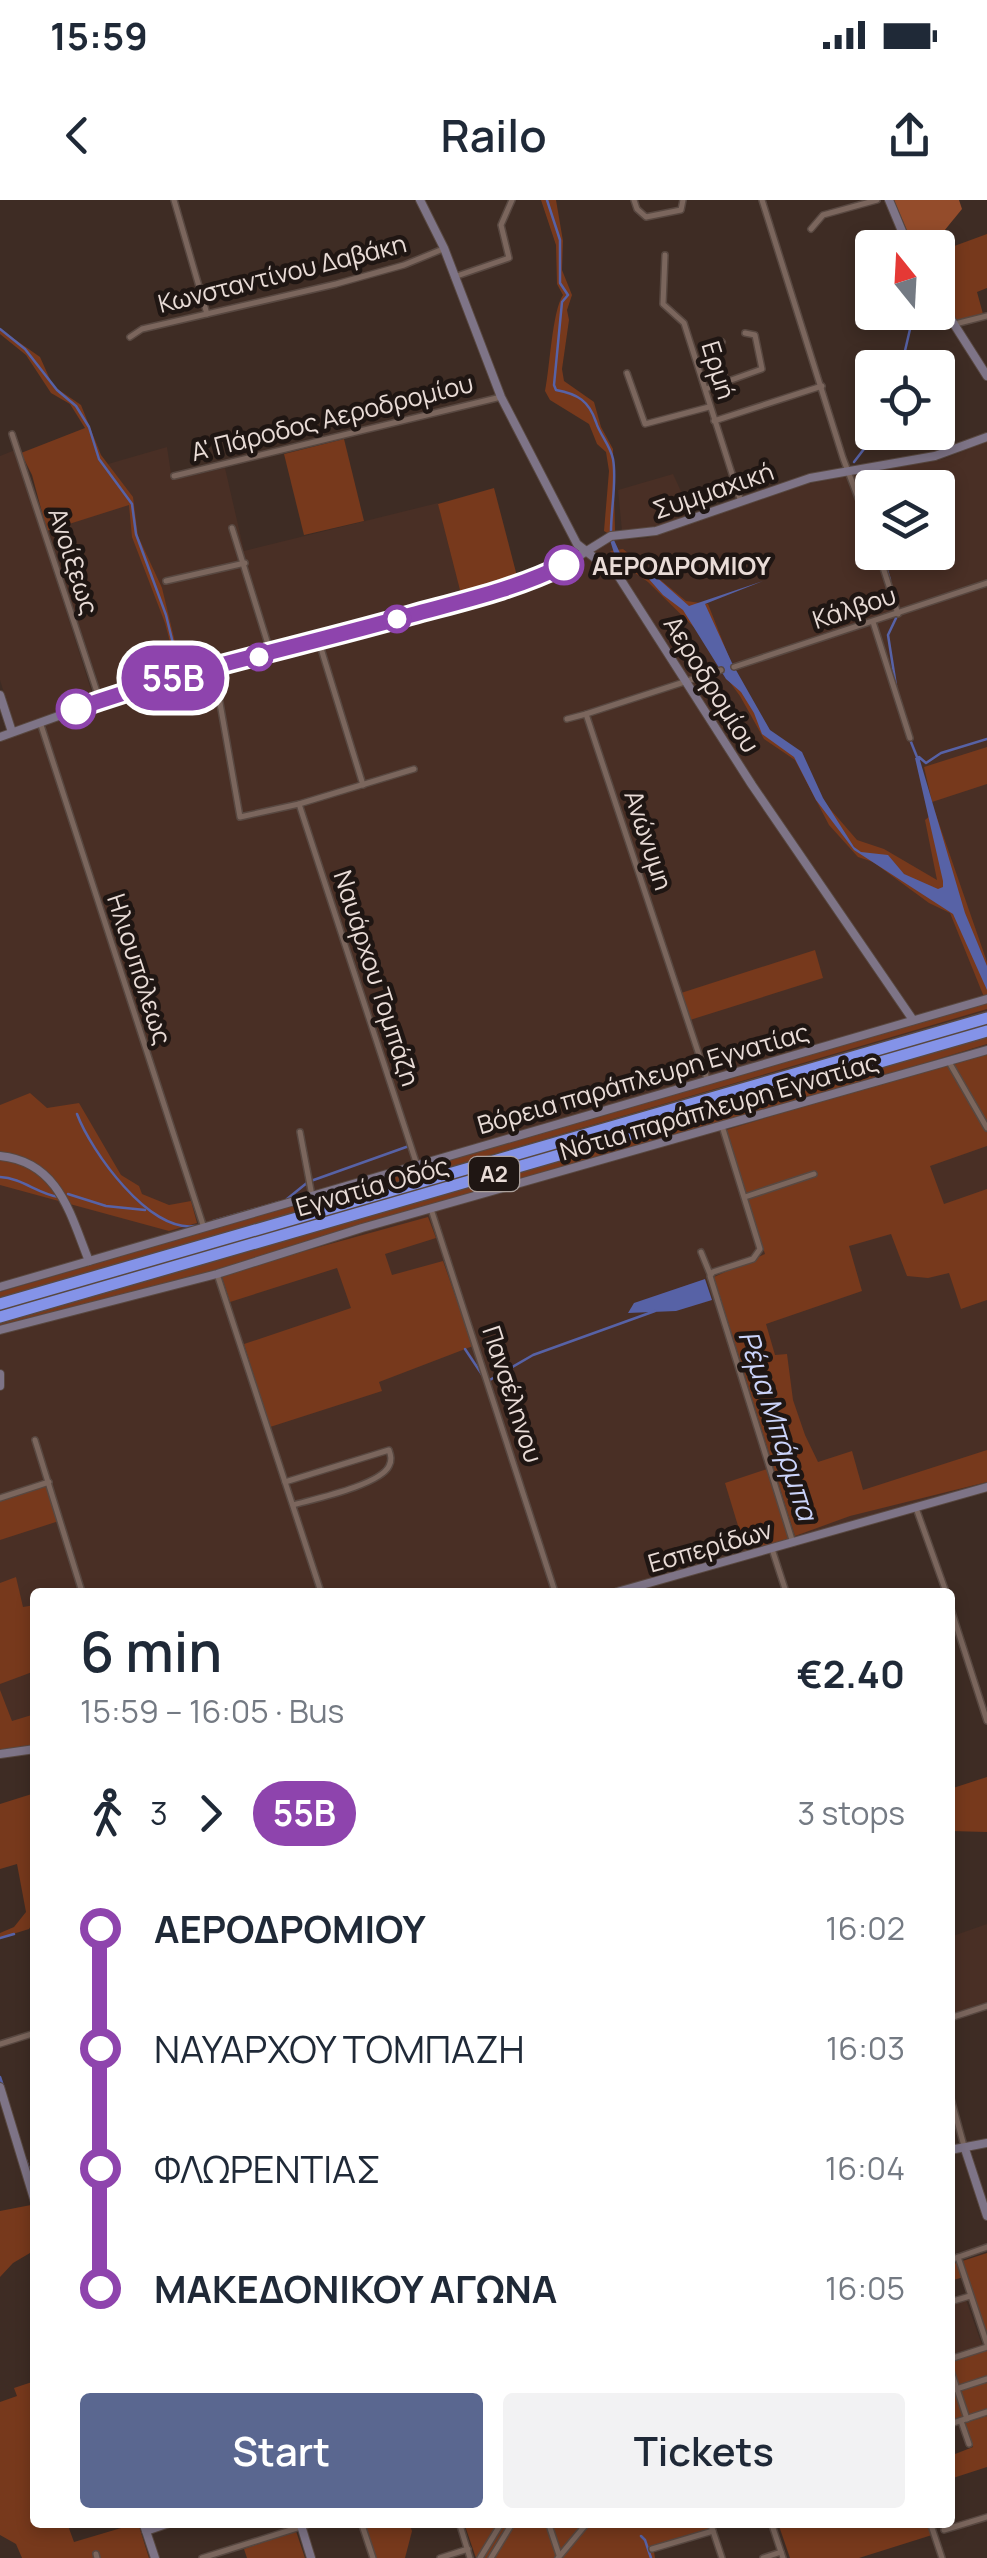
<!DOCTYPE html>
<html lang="en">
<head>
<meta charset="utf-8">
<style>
	:root { --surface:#fff; --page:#f2f2f3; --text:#1f2937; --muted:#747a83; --accent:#5a6790 }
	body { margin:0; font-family:Manrope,sans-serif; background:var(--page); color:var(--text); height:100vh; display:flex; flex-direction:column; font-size:38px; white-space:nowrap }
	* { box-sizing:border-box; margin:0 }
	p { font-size:32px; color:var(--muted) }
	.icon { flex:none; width:55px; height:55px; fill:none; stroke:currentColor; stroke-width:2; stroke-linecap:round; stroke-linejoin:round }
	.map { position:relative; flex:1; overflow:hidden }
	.sheet { position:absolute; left:30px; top:1388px; width:925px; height:940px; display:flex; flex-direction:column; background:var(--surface); border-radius:10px; box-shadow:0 5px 15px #0003 }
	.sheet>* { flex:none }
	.badge { padding:0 20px; border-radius:32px; font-size:35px; line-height:65px }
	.needle { width:65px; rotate:342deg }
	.controls { position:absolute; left:855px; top:30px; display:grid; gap:20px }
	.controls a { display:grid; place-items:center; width:100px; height:100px; border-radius:10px; background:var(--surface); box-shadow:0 5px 15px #0003; font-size:50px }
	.map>.badge { position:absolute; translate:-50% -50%; box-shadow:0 0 0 5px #fff }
	.legs { display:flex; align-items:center; gap:15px; height:110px; padding:0 50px; font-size:32px }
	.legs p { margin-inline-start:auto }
	.overview { display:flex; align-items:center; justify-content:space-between; height:170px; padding:0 50px }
	h1 { font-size:55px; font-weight:600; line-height:75px }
	.button { display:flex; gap:20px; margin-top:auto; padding:20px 50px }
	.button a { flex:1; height:115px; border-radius:10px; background:var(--accent); color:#fff; font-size:40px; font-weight:600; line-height:115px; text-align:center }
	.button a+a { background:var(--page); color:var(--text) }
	ul { padding:0 50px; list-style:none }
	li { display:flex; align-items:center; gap:35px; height:120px; font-size:38px }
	li i { display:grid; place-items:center; width:15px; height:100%; margin:0 12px; background:currentColor }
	li i::after { content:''; width:25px; height:25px; margin:-12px; border:8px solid; border-radius:50%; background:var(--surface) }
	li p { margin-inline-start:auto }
	li:first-child i { background:linear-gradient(#0000 50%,currentColor 0) }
	li:last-child i { background:linear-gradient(currentColor 50%,#0000 0) }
	.status { display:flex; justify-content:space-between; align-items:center; height:70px; padding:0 50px; background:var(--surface); direction:ltr }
	.status svg { height:28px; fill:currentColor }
	header { display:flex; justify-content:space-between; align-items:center; height:130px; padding:0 50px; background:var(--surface); font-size:45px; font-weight:600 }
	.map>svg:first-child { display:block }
	.built { fill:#492f25; fill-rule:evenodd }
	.green { fill:#77391c }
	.forest { fill:#944c2b }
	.water { fill:#5762a6 }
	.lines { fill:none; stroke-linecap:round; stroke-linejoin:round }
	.stream { stroke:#5762a6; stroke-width:2.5 }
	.street-casing { stroke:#584841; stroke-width:8 }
	.secondary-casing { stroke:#584841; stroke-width:10 }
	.highway-casing { stroke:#584841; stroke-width:14 }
	.street { stroke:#7b665d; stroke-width:5 }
	.secondary { stroke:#7e7487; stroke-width:8 }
	.highway { stroke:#8493e8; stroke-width:11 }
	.line-1-casing { stroke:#fff; stroke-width:22 }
	.line-1 { stroke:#8e44ad; stroke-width:15 }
	.stop-1-dot { fill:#fff; stroke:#8e44ad; stroke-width:5 }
	.labels { text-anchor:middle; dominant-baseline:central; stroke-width:9; stroke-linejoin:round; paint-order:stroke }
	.shield { fill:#1f1613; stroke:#aca19c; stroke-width:2.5 }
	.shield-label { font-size:22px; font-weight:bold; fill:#e9dcd7 }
	.street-label { font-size:25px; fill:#e9dcd7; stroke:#1f1613 }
	.stop-label { font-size:25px; font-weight:bold; fill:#e9dcd7; stroke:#1f1613; text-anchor:start }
	.water-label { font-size:28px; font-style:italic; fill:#cbd4fb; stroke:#1f1613 }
</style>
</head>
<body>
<div class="status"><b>15:59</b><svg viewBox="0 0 49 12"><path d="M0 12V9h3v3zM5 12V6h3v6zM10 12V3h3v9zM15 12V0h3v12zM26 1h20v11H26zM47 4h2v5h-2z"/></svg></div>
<header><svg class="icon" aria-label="back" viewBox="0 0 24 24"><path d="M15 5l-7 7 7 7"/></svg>Railo<svg class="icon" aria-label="share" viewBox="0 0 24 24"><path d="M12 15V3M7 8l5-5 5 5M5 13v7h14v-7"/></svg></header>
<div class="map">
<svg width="987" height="2358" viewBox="0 0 987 2358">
	<rect width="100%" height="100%" fill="#3e2c24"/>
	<g class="built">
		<path d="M987,242V1283L603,1392H35V1548L0,1552V541L153,487L327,442L534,382L569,367L608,341L648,338L807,284L943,259ZM872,288H938V352H872Z"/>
		<polygon points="167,247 172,280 225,268 244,351 438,303 462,398 102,494 47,331 128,304 108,264"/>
		<polygon points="15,250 94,499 15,528 0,480 0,256"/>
		<polygon points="673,274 692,315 659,327 622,331 618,290"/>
		<polygon points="987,1724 987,1804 950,1816 950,1737"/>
		<polygon points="966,2100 982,2145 950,2155 950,2105"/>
	</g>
	<g class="green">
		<path d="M541,0H556L563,41L562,70L572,95L567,110L569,120L562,169L564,181L594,202L601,227L613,249L615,331L609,334L604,331L609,271L606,252L597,244L589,224L550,200L545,191C550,167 552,112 563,95L557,84L556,45Z"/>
		<polygon points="987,34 987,88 977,92 983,114 953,121 938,89 938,52"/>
		<polygon points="0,129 40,157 53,186 81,205 101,255 133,297 138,336 162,388 183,475 179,476 165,423 132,337 129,305 47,331 32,275 21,253 85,228 70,204 51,193 26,155 0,134"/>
		<polygon points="344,239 364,321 304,335 284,254"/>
		<polygon points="494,288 518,380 462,398 438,304"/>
		<polygon points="623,349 686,401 708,404 732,465 770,531 803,557 819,596 857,640 884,649 937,680 925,620 935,612 987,762 987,797 984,797 950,713 929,703 873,662 858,657 829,625 795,560 764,539 740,496 720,469 707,440 648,382 621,363 610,351"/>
		<polygon points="987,547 987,584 932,602 924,567"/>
		<polygon points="815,750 823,778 690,820 681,793"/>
		<polygon points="987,801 987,809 0,1099 0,1092"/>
		<polygon points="987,836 987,844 925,863 92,1107 0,1129 0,1124"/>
		<polygon points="987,851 987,946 930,966 944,1004 987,989 987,1100 961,1109 949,1073 928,1078 907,1076 891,1034 849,1046 862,1091 766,1124 775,1155 787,1154 793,1200 805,1235 818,1262 852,1251 863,1290 987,1250 987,1282 850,1316 795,1336 714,1077 765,1054 726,930"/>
		<polygon points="30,893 47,908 79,903 121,975 139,986 142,994 169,1005 191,1001 197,1023 169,1031 0,985 0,905"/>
		<polygon points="428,1017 436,1038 385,1054 392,1075 443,1061 473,1146 379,1182 382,1191 270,1227 244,1144 351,1108 337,1068 230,1102 221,1074"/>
		<polygon points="767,1269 790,1340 746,1352 725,1283"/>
		<polygon points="48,1284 59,1321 0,1340 0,1300"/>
		<polygon points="16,1377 23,1407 35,1405 35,1444 31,1445 35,1471 0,1484 0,1383"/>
		<polygon points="0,1490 12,1521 35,1514 35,1547 0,1552"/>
		<polygon points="987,1577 987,1632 950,1631 950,1589"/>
		<polygon points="35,1593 35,1719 29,1729 0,1738 0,1733 14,1727 26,1712 17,1664 0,1669 0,1604"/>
		<polygon points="31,2005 35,2019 35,2055 30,2053 13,2063 0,2077 0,2011"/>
		<polygon points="987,2053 987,2135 967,2076 950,2081 950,2065"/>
		<polygon points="987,2150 987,2209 950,2221 950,2162"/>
		<polygon points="35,2181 35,2322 67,2323 74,2342 138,2323 149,2358 22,2358 16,2344 0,2335 0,2202 17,2196 14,2188"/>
		<polygon points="987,2216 987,2267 950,2279 950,2256 973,2247 965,2223"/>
		<polygon points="362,2323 409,2323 412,2331 405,2358 373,2358"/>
		<polygon points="464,2323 730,2323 653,2346 655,2358 476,2358"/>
		<polygon points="778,2323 928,2323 932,2335 859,2358 790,2358"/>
		<polygon points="296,2331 305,2358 247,2358 244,2349"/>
	</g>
	<polygon class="forest" points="894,0 959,0 962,9 931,47 914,47"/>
	<g class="water">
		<polygon points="610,340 614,340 624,362 651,377 654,375 689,406 763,381 705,404 732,463 770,530 802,552 823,598 854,647 861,652 888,655 904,674 938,689 943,687 943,681 915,558 919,557 965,713 987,766 987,790 953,714 854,650 816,600 794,557 762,534 754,513 741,492 726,479 683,410 663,395 648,378 625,366 614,353"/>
		<polygon points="705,1079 712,1100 676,1111 628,1113 634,1103"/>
	</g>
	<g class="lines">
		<g class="stream">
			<path d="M547,0L560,40V83L568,95L562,102L554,185L556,190C578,194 589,201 596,222C600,235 610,245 613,259C617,281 611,308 611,331"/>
			<polyline points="872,50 872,52"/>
			<polyline points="0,129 25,149 57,190 76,206 89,227 99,259 132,304 136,334 166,415 180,472"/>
			<polyline points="901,168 914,112"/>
			<polyline points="854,262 877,232"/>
			<polyline points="858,277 872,326"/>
			<polyline points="881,352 890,380"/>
			<polyline points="896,486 888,435 897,416"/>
			<polyline points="911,542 917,557"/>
			<polyline points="919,560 919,557 926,563 941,553 987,539"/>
			<path d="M77,914C91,951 149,1033 195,1026"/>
			<path d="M0,977C22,978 38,994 59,997"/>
			<polyline points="68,994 106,1006 145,1010"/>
			<polyline points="287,999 308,982 409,946"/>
			<polyline points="213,1021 279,1002"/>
			<polyline points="465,1149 483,1176"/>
			<polyline points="488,1181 533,1155 655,1111"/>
			<polyline points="0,1738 14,1734"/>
			<polyline points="0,1877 3,1886"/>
			<polyline points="26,1960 32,1978"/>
			<polyline points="34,1986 35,1989"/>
			<polyline points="641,2336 645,2340 651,2358"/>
		</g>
		<defs>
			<g id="street">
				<polyline points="174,0 207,114"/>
				<polyline points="634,0 637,9 646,17 681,10 683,0"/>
				<polyline points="762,0 843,258 872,335"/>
				<polyline points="811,29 823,15 877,0"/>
				<polyline points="665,55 663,104 684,123 741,302"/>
				<polyline points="454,77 509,58 501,25 512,0"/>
				<polyline points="955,124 987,116"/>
				<polyline points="130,137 142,129 336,84 404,65 443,49"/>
				<polyline points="722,142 716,148 726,182"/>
				<polyline points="627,173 645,224 709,207"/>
				<polyline points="706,189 762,169 755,135 745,133"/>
				<polyline points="714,221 822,186"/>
				<polyline points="12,234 100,501"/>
				<polyline points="174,276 501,197"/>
				<polyline points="232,328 271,454"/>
				<polyline points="878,352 898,414"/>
				<polyline points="166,381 245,363"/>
				<polyline points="873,422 910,538"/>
				<polyline points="319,442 363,585"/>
				<polyline points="734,467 987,383"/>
				<polyline points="214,469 240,617 299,604 414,569"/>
				<polyline points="567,519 586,514"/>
				<polyline points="40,522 204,1028"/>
				<polyline points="299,604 417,965"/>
				<polyline points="949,862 987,928"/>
				<polyline points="707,879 586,514 721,470"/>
				<polyline points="722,926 760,1049 753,1059 713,1072 710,1076 793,1343"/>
				<polyline points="300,932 312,996"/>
				<polyline points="745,997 814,974"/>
				<polyline points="431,1009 555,1392"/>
				<polyline points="701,1052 710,1074"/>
				<polyline points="217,1074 321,1392"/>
				<polyline points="35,1240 82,1392"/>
				<path d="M285,1282L389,1250C391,1256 392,1260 389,1266C380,1285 314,1299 293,1305"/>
				<polyline points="0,1298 49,1282"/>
				<polyline points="916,1308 946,1392"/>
				<polyline points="772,1349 786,1392"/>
				<polyline points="950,1406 987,1521"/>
				<polyline points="950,1818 987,1806"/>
				<polyline points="0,1844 35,1833"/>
				<polyline points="950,1895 964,1946"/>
				<polyline points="958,2057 987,2144"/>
				<polyline points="950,2060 987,2047"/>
				<polyline points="950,2102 970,2096"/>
				<polyline points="950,2159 987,2147"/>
				<polyline points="950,2168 967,2219"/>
				<polyline points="950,2191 987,2179"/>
				<polyline points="961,2221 969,2244"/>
				<polyline points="950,2224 987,2212"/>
				<polyline points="361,2322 373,2358"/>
				<polyline points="459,2322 470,2358"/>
				<polyline points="548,2322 559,2355"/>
				<polyline points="710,2322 722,2358"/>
				<polyline points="771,2322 783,2358"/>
				<polyline points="930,2322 942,2358"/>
				<polyline points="944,2330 987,2317"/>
				<polyline points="652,2349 713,2331"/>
				<polyline points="96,2354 97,2358"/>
				<polyline points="202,2358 316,2322"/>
				<polyline points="440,2358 468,2349"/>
				<polyline points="480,2358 502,2322"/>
				<polyline points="491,2358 513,2322"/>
				<polyline points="558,2358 588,2322"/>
				<polyline points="763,2358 781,2352"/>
			</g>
			<g id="secondary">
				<polyline points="420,0 444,48 501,197 577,344 619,377 752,585 913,820"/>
				<polyline points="889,0 909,48"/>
				<polyline points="938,99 987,176"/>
				<polyline points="0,495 12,532"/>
				<polyline points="0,537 139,487 319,442 526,381 561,367 611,336 656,331 810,278 935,256 987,237"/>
				<path d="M0,956C59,962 70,1014 89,1061"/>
				<polyline points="0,1087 987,799"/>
				<polyline points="0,1130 217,1074 362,1028 987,850"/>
				<polyline points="0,1174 0,1186"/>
				<polyline points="617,1392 987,1287"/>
				<polyline points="0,1554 35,1549"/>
				<polyline points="0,1887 35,2002"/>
				<polyline points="965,1949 987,2016"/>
				<polyline points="950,1950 987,1943"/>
				<polyline points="143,2322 155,2358"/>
				<polyline points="300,2322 311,2358"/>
				<polyline points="146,2331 172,2322"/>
			</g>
			<g id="highway">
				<polyline points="0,1104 987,818"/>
				<polyline points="0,1117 987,831"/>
			</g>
		</defs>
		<use href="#street" class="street-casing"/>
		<use href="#secondary" class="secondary-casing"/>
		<use href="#highway" class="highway-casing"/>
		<use href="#street" class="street"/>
		<use href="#secondary" class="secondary"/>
		<use href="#highway" class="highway"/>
	</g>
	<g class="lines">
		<defs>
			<path id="line-1" d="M76,509C185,470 299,447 411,415C462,401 516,389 564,365"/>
		</defs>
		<use href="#line-1" class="line-1-casing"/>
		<use href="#line-1" class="line-1"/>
	</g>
	<g class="stop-1-dot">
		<circle cx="564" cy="365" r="18"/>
		<circle cx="397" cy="419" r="12"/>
		<circle cx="259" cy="457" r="12"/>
		<circle cx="76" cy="509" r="18"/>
	</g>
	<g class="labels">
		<rect class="shield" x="469" y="957" width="50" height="34" rx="8"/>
		<g class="shield-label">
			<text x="494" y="974">Α2</text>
		</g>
		<g class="street-label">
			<text transform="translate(282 73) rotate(-14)">Κωνσταντίνου Δαβάκη</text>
			<text transform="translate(719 170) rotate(73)">Ερμή</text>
			<text transform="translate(332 217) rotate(-14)">Α' Πάροδος Αεροδρομίου</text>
			<text transform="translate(713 290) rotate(-19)">Συμμαχική</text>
			<text transform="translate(74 361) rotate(72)">Ανοίξεως</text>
			<text transform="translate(854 407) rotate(-18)">Κάλβου</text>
			<text transform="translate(712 484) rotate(58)">Αεροδρομίου</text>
			<text transform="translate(649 640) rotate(72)">Ανώνυμη</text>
			<text transform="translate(140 769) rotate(72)">Ηλιουπόλεως</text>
			<text transform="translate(377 778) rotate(72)">Ναυάρχου Τομπάζη</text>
			<text transform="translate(643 878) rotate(-16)">Βόρεια παράπλευρη Εγνατίας</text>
			<text transform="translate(719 906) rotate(-16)">Νότια παράπλευρη Εγνατίας</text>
			<text transform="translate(372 986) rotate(-16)">Εγνατία Οδός</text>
			<text transform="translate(513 1194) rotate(72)">Πανσέληνου</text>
			<text transform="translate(710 1346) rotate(-16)">Εσπερίδων</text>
		</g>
		<g class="stop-label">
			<text x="592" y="365">ΑΕΡΟΔΡΟΜΙΟΥ</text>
		</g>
		<g class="water-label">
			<text transform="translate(779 1225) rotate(72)">Ρέμα Μπάρμπα</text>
		</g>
	</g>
</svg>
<div class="controls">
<a><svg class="needle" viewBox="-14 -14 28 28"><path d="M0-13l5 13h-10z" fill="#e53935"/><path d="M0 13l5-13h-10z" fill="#747a83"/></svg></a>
<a><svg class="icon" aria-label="locate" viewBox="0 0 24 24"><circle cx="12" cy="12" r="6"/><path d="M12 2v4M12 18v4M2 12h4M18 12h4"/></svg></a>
<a><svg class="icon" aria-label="layers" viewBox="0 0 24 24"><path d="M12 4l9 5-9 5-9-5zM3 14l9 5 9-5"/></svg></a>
</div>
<b class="badge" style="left:173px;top:478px;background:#8e44ad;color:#fff">55Β</b>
<section class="sheet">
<div class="overview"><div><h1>6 min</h1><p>15:59 – 16:05 · Bus</p></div><b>€2.40</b></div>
<div class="legs"><svg class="icon" aria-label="walk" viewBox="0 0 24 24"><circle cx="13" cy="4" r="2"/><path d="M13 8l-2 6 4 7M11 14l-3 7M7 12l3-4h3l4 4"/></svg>3<svg class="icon" aria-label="forward" viewBox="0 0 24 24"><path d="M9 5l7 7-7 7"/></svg><b class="badge" style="background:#8e44ad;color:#fff">55Β</b><p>3 stops</p></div>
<ul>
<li><i style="color:#8e44ad"></i><b>ΑΕΡΟΔΡΟΜΙΟΥ</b><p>16:02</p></li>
<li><i style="color:#8e44ad"></i><span>ΝΑΥΑΡΧΟΥ ΤΟΜΠΑΖΗ</span><p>16:03</p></li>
<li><i style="color:#8e44ad"></i><span>ΦΛΩΡΕΝΤΙΑΣ</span><p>16:04</p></li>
<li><i style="color:#8e44ad"></i><b>ΜΑΚΕΔΟΝΙΚΟΥ ΑΓΩΝΑ</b><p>16:05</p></li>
</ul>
<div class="button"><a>Start</a><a>Tickets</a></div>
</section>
</div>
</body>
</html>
